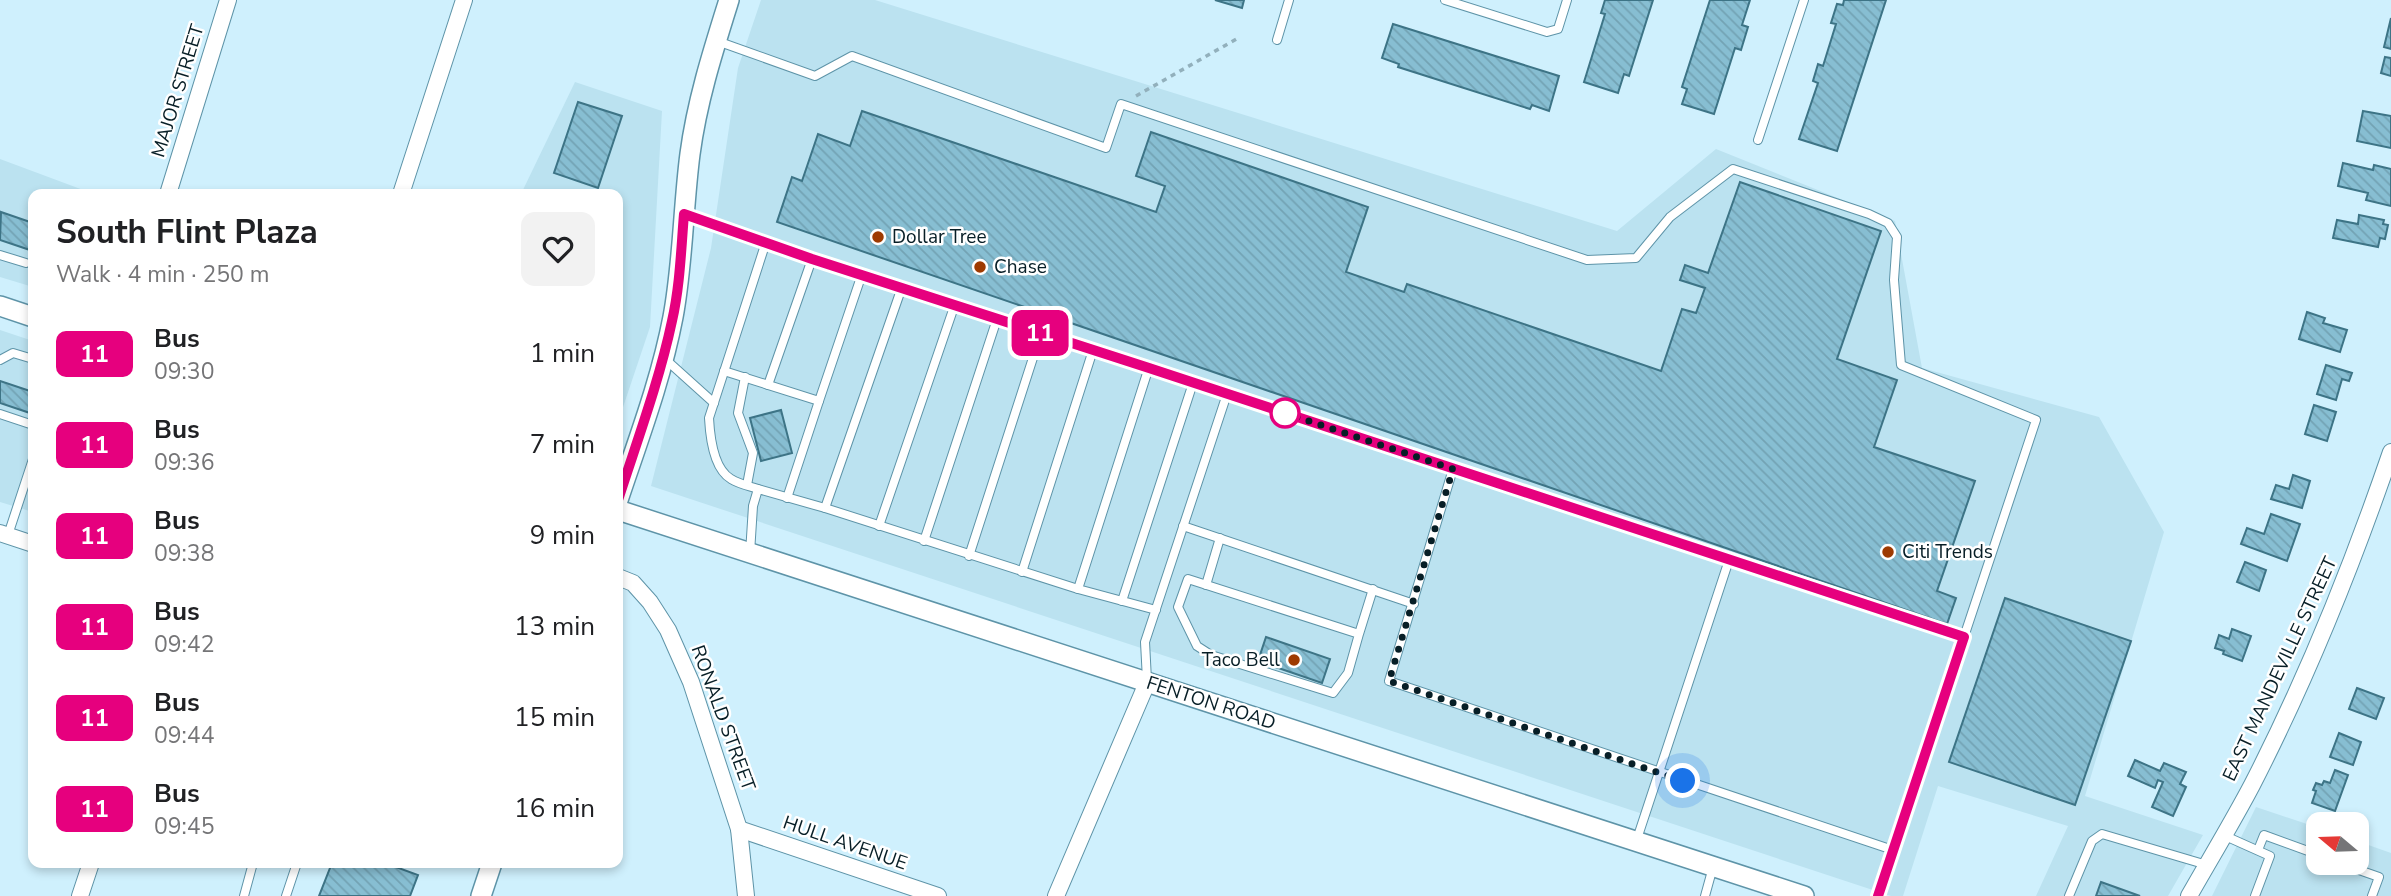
<!DOCTYPE html>
<html lang="en">
<head>
<meta charset="utf-8">
<style>
	:root { --surface:#fff; --page:#f2f2f2; --text:#202124; --muted:#757577 }
	body { margin:0; font-family:"Nunito Sans",sans-serif; background:var(--page); color:var(--text); height:100vh; display:flex; flex-direction:column; font-size:26px; white-space:nowrap }
	* { box-sizing:border-box; margin:0 }
	p { font-size:23px; color:var(--muted) }
	.icon { flex:none; width:38px; height:38px; fill:none; stroke:currentColor; stroke-width:2; stroke-linecap:round; stroke-linejoin:round }
	.map { position:relative; flex:1; overflow:hidden }
	.side { position:absolute; left:28px; top:189px; width:595px; height:679px; display:flex; flex-direction:column; background:var(--surface); border-radius:14px; box-shadow:0 4px 10px #0003 }
	.side>* { flex:none }
	.badge { padding:0 14px; border-radius:10px; font-size:24px; line-height:46px }
	.needle { width:46px; rotate:289deg }
	.fabs { position:absolute; left:2306px; top:812px; display:grid; gap:14px }
	.fabs a { display:grid; place-items:center; width:63px; height:63px; border-radius:14px; background:var(--surface); box-shadow:0 4px 10px #0003; font-size:35px }
	.you { position:absolute; width:35px; height:35px; margin:-18px; border:5px solid #fff; border-radius:50%; background:#1a73e8; box-shadow:0 0 0 10px #1a73e833 }
	.map>.badge { position:absolute; translate:-50% -50%; box-shadow:0 0 0 4px #fff }
	.round { display:grid; place-items:center; flex:none; width:74px; height:74px; border-radius:14px; background:var(--page) }
	.head { display:flex; align-items:center; justify-content:space-between; height:119px; padding:0 28px }
	h1 { font-size:33px; font-weight:700; line-height:52px }
	ul { padding:0; list-style:none }
	li { display:flex; align-items:center; gap:21px; height:91px; padding:0 28px }
	li div { flex:1 }
	li b { display:block; font-size:26px }
	li em { font-style:normal }
	li .badge { min-width:77px; font-weight:700; text-align:center }
	.map>svg:first-child { display:block }
	.built { fill:#bbe2f0 }
	.building { fill:url(#building-back-hatch); stroke:#3d7486; stroke-width:2 }
	.lines { fill:none; stroke-linecap:round; stroke-linejoin:round }
	.service-casing { stroke:#5e94a8; stroke-width:10 }
	.minor-casing { stroke:#5e94a8; stroke-width:18 }
	.tertiary-casing { stroke:#5e94a8; stroke-width:22 }
	.path { stroke:#92b0bc; stroke-width:3.5; stroke-dasharray:5 5; stroke-linecap:butt }
	.service { stroke:#fff; stroke-width:8 }
	.minor { stroke:#fff; stroke-width:16 }
	.tertiary { stroke:#fff; stroke-width:19 }
	.line-casing { stroke:#fff; stroke-width:16 }
	.line { stroke:#e6007e; stroke-width:10 }
	.walk { stroke:#071e26; stroke-width:7; stroke-dasharray:0 12.6 }
	.poi-dot { fill:#9e3a01; stroke:#fff; stroke-width:2.5 }
	.stop-dot { fill:#fff; stroke:#e6007e; stroke-width:3.5 }
	.labels { text-anchor:middle; dominant-baseline:central; stroke-width:5; stroke-linejoin:round; paint-order:stroke }
	.street-label { font-size:19px; fill:#071e26; stroke:#fff }
	.poi-label { font-size:19px; fill:#071e26; stroke:#fff; text-anchor:start }
</style>
</head>
<body>
<div class="map">
<svg width="2391" height="896" viewBox="0 0 2391 896">
	<defs>
		<pattern id="building-back-hatch" width="6" height="6" patternUnits="userSpaceOnUse" patternTransform="scale(1.75)"><rect width="6" height="6" fill="#87bed2"/><path d="M-1 5l2 2M0 0l6 6M5-1l2 2" fill="none" stroke="#73a3b4"/></pattern>
	</defs>
	<rect width="100%" height="100%" fill="#cff0fd"/>
	<g class="built">
		<polygon points="761,0 875,0 1617,231 1716,149 1895,221 1922,368 2099,417 2164,532 2085,796 2203,835 2168,896 2036,896 2068,826 1938,786 1903,896 1891,896 651,486 711,248 738,68"/>
		<polygon points="575,82 662,111 650,327 618,422 618,194 521,194"/>
		<polygon points="0,159 94,194 33,194 33,287 0,277"/>
		<polygon points="0,330 33,341 33,512 0,502"/>
		<polygon points="2256,807 2319,828 2319,863 2357,863 2357,841 2391,853 2391,896 2212,896"/>
	</g>
	<g class="building">
		<polygon points="1215,0 1244,0 1242,8"/>
		<polygon points="1605,0 1653,0 1629,76 1624,74 1618,93 1584,82 1605,14 1601,13"/>
		<polygon points="1710,0 1750,0 1742,25 1748,27 1741,50 1735,48 1714,114 1682,104 1687,89 1682,87"/>
		<polygon points="1844,0 1886,0 1837,151 1799,139 1818,83 1813,81 1818,64 1823,66 1836,24 1831,23 1837,4 1843,5"/>
		<polygon points="2391,18 2391,49 2384,47"/>
		<polygon points="1393,24 1559,76 1549,111 1532,105 1530,109 1398,67 1399,64 1382,58"/>
		<polygon points="2385,57 2391,58 2391,76 2381,73"/>
		<polygon points="578,102 622,116 598,188 554,173"/>
		<polygon points="862,111 1156,212 1165,186 1136,176 1151,132 1368,207 1346,272 1404,292 1407,284 1661,371 1682,309 1696,313 1705,288 1680,280 1685,265 1708,273 1740,182 1881,231 1837,359 1897,380 1874,447 1975,481 1937,591 1956,598 1947,624 777,222 792,177 802,181 818,134 850,146"/>
		<polygon points="2363,111 2391,116 2391,148 2357,141"/>
		<polygon points="2343,163 2373,170 2374,165 2391,169 2391,206 2366,200 2368,193 2338,186"/>
		<polygon points="1,212 33,223 33,251 0,240"/>
		<polygon points="2359,215 2384,220 2383,224 2388,225 2385,239 2380,238 2378,247 2333,238 2337,220 2358,224"/>
		<polygon points="2307,312 2325,318 2323,323 2347,330 2340,352 2299,339"/>
		<polygon points="2326,365 2352,373 2349,381 2342,379 2336,400 2317,394"/>
		<polygon points="0,381 33,392 33,414 0,403"/>
		<polygon points="2314,405 2336,412 2327,441 2305,434"/>
		<polygon points="781,410 792,453 761,461 750,418"/>
		<polygon points="2293,475 2310,481 2302,508 2271,499 2276,485 2289,489"/>
		<polygon points="2271,514 2300,524 2287,561 2241,544 2247,528 2264,534"/>
		<polygon points="2245,562 2266,570 2259,591 2237,582"/>
		<polygon points="2005,598 2131,641 2075,805 1949,762"/>
		<polygon points="2232,629 2251,636 2242,661 2223,654 2224,651 2215,648 2219,635 2229,639"/>
		<polygon points="1266,637 1330,659 1322,683 1258,661"/>
		<polygon points="2357,688 2384,698 2376,719 2349,709"/>
		<polygon points="2339,733 2361,742 2353,765 2330,757"/>
		<polygon points="2135,760 2160,771 2164,763 2186,772 2180,784 2186,787 2173,816 2152,807 2163,782 2158,780 2155,788 2128,776"/>
		<polygon points="2335,770 2348,775 2335,811 2312,803 2316,791 2313,790 2316,783 2322,785 2324,781 2330,783"/>
		<polygon points="332,863 385,863 418,875 410,896 319,896"/>
		<polygon points="2101,882 2140,896 2096,896"/>
	</g>
	<g class="lines">
		<defs>
			<g id="service">
				<polyline points="1445,0 1547,32 1558,29 1567,0"/>
				<polyline points="1277,40 1289,0"/>
				<polyline points="717,41 815,76 852,56 1106,148 1121,104 1587,260 1636,258 1670,217 1733,169 1869,214 1888,223 1897,237 1894,280 1901,365 2036,420 1878,896"/>
				<polyline points="1758,140 1804,0"/>
				<polyline points="684,214 812,259 1149,367 1964,637"/>
				<polyline points="0,255 26,263"/>
				<polyline points="664,358 714,403"/>
				<polyline points="0,360 13,353 33,359"/>
				<polyline points="724,371 819,401 862,274"/>
				<polyline points="745,377 738,413 753,453 747,485"/>
				<polyline points="768,385 812,259"/>
				<polyline points="0,414 33,425"/>
				<polyline points="1453,469 1389,681 1893,850"/>
				<path d="M758,489C749,486 739,484 731,479C714,469 710,437 709,418L766,242"/>
				<polyline points="787,498 819,401"/>
				<polyline points="825,508 902,287"/>
				<polyline points="879,526 955,304"/>
				<polyline points="1183,526 1414,604"/>
				<polyline points="8,535 33,459"/>
				<polyline points="924,541 997,319"/>
				<polyline points="750,553 753,506 758,489 825,508 1078,589 1156,610"/>
				<polyline points="969,556 1041,333"/>
				<polyline points="1022,572 1093,350"/>
				<polyline points="1206,585 1220,538"/>
				<polyline points="1078,589 1149,367"/>
				<polyline points="1122,601 1193,383"/>
				<polyline points="1359,634 1348,673 1333,693 1211,655 1197,646 1178,607 1188,579 1359,634 1373,589"/>
				<polyline points="1147,680 1145,642 1227,394"/>
				<polyline points="2223,835 2270,856 2255,896"/>
				<polyline points="1636,842 1729,560"/>
				<polyline points="2258,850 2264,835 2319,855"/>
				<polyline points="2339,863 2379,877 2372,896"/>
				<polyline points="244,896 253,863"/>
				<polyline points="286,896 297,863"/>
				<polyline points="1705,896 1713,867"/>
				<polyline points="2069,896 2092,841 2102,834 2207,865"/>
			</g>
			<g id="minor">
				<polyline points="168,194 228,0"/>
				<polyline points="401,194 464,0"/>
				<polyline points="0,533 33,544"/>
				<polyline points="618,577 633,583 650,602 668,630 691,682 739,829 746,896"/>
				<polyline points="739,829 938,896"/>
				<polyline points="80,896 91,863"/>
				<polyline points="1056,896 1147,683"/>
				<path d="M2189,896C2210,859 2232,823 2252,785C2307,678 2352,566 2391,452"/>
			</g>
			<g id="tertiary">
				<polyline points="0,306 33,317"/>
				<path d="M618,500C638,440 661,380 673,317C683,264 683,208 690,154C697,101 713,51 729,0"/>
				<polyline points="618,510 1804,896"/>
				<polyline points="481,896 492,863"/>
			</g>
		</defs>
		<use href="#service" class="service-casing"/>
		<use href="#minor" class="minor-casing"/>
		<use href="#tertiary" class="tertiary-casing"/>
		<polyline class="path" points="1136,96 1240,37"/>
		<use href="#service" class="service"/>
		<use href="#minor" class="minor"/>
		<use href="#tertiary" class="tertiary"/>
	</g>
	<g class="lines">
		<defs>
			<path id="line" d="M618,500C637,441 659,382 672,321C680,286 681,250 684,214L812,259L1149,368L1964,637L1878,896"/>
		</defs>
		<use href="#line" class="line-casing"/>
		<use href="#line" class="line"/>
		<polyline class="walk" points="1285,413 1453,469 1389,681 1683,781"/>
	</g>
	<g class="poi-dot">
		<circle cx="878" cy="237" r="7"/>
		<circle cx="980" cy="267" r="7"/>
		<circle cx="1888" cy="552" r="7"/>
		<circle cx="1294" cy="660" r="7"/>
	</g>
	<circle class="stop-dot" cx="1285" cy="413" r="14"/>
	<g class="labels">
		<g class="street-label">
			<text transform="translate(178 91) rotate(-73)">MAJOR STREET</text>
			<text transform="translate(2280 669) rotate(-65)">EAST MANDEVILLE STREET</text>
			<text transform="translate(1211 703) rotate(18)">FENTON ROAD</text>
			<text transform="translate(723 718) rotate(70)">RONALD STREET</text>
			<text transform="translate(845 843) rotate(19)">HULL AVENUE</text>
		</g>
		<g class="poi-label">
			<text x="892" y="237">Dollar Tree</text>
			<text x="994" y="267">Chase</text>
			<text x="1902" y="552">Citi Trends</text>
			<text x="1280" y="660" text-anchor="end">Taco Bell</text>
		</g>
	</g>
</svg>
<div class="fabs">
<a><svg class="needle" viewBox="-14 -14 28 28"><path d="M0-13l5 13h-10z" fill="#e53935"/><path d="M0 13l5-13h-10z" fill="#757577"/></svg></a>
</div>
<div class="you" style="left:1683px;top:781px"></div>
<b class="badge" style="left:1040px;top:333px;background:#e6007e;color:#fff">11</b>
<section class="side">
<div class="head"><div><h1>South Flint Plaza</h1><p>Walk · 4 min · 250 m</p></div><a class="round"><svg class="icon" aria-label="heart" viewBox="0 0 24 24"><path d="M12 20l-8-8c-3-5 5-10 8-4 3-6 11-1 8 4z"/></svg></a></div>
<ul>
<li><span class="badge" style="background:#e6007e;color:#fff">11</span><div><b>Bus</b><p>09:30</p></div><em>1 min</em></li>
<li><span class="badge" style="background:#e6007e;color:#fff">11</span><div><b>Bus</b><p>09:36</p></div><em>7 min</em></li>
<li><span class="badge" style="background:#e6007e;color:#fff">11</span><div><b>Bus</b><p>09:38</p></div><em>9 min</em></li>
<li><span class="badge" style="background:#e6007e;color:#fff">11</span><div><b>Bus</b><p>09:42</p></div><em>13 min</em></li>
<li><span class="badge" style="background:#e6007e;color:#fff">11</span><div><b>Bus</b><p>09:44</p></div><em>15 min</em></li>
<li><span class="badge" style="background:#e6007e;color:#fff">11</span><div><b>Bus</b><p>09:45</p></div><em>16 min</em></li>
</ul>
</section>
</div>
</body>
</html>
